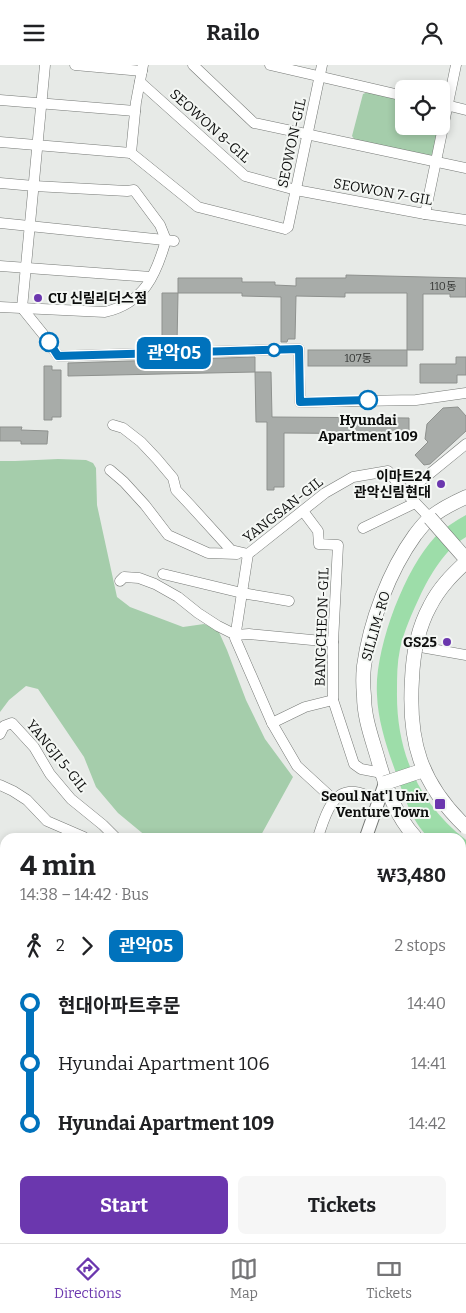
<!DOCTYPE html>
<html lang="en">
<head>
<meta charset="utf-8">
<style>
	:root { --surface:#fff; --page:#f6f6f6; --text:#202124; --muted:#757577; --line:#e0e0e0; --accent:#6b37ae }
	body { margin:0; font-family:Bitter,"Noto Sans KR",serif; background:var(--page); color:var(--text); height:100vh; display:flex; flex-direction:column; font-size:19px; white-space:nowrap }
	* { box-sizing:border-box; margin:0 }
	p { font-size:16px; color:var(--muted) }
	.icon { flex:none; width:28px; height:28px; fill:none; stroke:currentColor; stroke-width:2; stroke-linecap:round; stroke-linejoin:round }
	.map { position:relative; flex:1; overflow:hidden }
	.details { position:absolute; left:0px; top:768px; width:466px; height:411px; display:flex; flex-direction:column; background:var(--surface); border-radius:15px 15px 0 0; box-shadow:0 2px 8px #0003 }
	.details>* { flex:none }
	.badge { padding:0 10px; border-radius:8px; font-size:18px; line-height:32px }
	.fabs { position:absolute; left:395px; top:15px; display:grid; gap:10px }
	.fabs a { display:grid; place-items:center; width:55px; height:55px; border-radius:8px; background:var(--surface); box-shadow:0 2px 8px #0003; font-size:25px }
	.map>.badge { position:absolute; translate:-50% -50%; box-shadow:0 0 0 2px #fff }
	.legs { display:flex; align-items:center; gap:8px; height:55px; padding:0 20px; font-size:16px }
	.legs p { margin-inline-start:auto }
	.headline { display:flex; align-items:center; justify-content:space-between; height:85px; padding:0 20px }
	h1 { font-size:28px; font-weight:700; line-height:38px }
	.button { display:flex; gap:10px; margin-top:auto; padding:10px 20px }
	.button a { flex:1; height:58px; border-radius:8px; background:var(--accent); color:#fff; font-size:20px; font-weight:700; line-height:58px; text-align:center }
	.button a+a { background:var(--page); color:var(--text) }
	ul { padding:0 20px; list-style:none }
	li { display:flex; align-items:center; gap:18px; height:60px; font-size:19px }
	li i { display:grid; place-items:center; width:8px; height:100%; margin:0 6px; background:currentColor }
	li i::after { content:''; width:12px; height:12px; margin:-6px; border:4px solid; border-radius:50%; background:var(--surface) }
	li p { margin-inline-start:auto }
	li:first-child i { background:linear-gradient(#0000 50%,currentColor 0) }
	li:last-child i { background:linear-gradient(currentColor 50%,#0000 0) }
	header { display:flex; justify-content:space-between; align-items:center; height:65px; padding:0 20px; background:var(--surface); font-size:22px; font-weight:700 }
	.menu { display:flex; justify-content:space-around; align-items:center; height:70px; border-top:1px solid var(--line); background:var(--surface); font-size:14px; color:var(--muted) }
	.menu a { display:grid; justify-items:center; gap:2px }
	.menu .on { color:var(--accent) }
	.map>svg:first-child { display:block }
	.green { fill:#a5cdab }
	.water { fill:#9ddda9 }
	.building { fill:#a8aca9; stroke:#8e918e }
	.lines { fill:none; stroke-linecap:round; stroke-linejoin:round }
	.minor-casing { stroke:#767976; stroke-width:11 }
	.tertiary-casing { stroke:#767976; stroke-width:14 }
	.secondary-casing { stroke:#767976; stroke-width:15 }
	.path { stroke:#a2a4a2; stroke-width:1; stroke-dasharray:4 2.5; stroke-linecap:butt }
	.minor { stroke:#fff; stroke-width:10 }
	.tertiary { stroke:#fff; stroke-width:12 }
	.secondary { stroke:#fff; stroke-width:14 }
	.secondary-bridge-casing { stroke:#767976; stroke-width:15; stroke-linecap:butt }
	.secondary-bridge { stroke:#fff; stroke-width:14 }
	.line-1-casing { stroke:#fff; stroke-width:11 }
	.line-1 { stroke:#0072bc; stroke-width:8 }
	.poi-dot { fill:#6b37ae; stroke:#f4f7f4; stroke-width:2 }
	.stop-1-dot { fill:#fff; stroke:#0072bc; stroke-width:2.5 }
	.labels { text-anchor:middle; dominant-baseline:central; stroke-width:4; stroke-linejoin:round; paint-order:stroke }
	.number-label { font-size:11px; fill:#343634 }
	.street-label { font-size:14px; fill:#0d0e0d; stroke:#f4f7f4 }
	.poi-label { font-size:14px; font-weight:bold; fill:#0d0e0d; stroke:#f4f7f4; text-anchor:end }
	.stop-label { font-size:14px; font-weight:bold; fill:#0d0e0d; stroke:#f4f7f4 }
</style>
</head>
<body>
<header><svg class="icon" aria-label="menu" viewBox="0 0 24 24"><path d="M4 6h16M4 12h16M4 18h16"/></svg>Railo<svg class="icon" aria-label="person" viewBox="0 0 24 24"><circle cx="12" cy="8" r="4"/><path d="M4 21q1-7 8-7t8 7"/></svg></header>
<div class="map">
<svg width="466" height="1178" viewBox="0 0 466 1178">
	<rect width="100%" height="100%" fill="#e7eae7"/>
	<g class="green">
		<polygon points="368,27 404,35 404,61 439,61 433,90 430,91 355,75 352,71 363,29"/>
		<polygon points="58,394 86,395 93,398 96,403 97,440 117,532 130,542 183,562 204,559 218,565 227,585 246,635 265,674 293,712 260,772 147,772 118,748 96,722 84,692 38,624 26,621 9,635 0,647 0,396 15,396"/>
	</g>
	<path class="water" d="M466,450V472C445,484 430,510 420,531C412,548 404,566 400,584C397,598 397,612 397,626C396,686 418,738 466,775V797L461,794V772H428C411,755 404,731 396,708C387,683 378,657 377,630C374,585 404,505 435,472C444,463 455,456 466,450Z"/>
	<g class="building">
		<polygon points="346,210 466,213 466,232 450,232 450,229 423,229 423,285 407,285 407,228 345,228 345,232 296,231 295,274 288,274 287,277 281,277 281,232 242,231 242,228 178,228 178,213 242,213 242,217 275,217 275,220 296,221 296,213 346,213"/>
		<polygon points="162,228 178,228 177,279 162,279"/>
		<rect x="308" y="285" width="99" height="16"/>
		<polygon points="255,292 255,307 68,311 68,298"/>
		<polygon points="456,292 466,292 466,310 457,310 457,318 420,318 420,299 456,299"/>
		<polygon points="44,301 52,301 52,305 61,305 61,352 52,352 52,355 44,355"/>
		<polygon points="255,307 271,307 272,352 409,353 409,369 284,368 284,422 274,422 274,425 267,425 267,357 256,357"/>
		<polygon points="458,342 466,351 466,366 430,399 424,400 415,390 428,377 425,374 427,359 443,343"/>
		<polygon points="0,362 22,362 21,365 48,366 47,379 21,379 21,376 0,376"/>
	</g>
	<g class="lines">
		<defs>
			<g id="minor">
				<polyline points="45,0 22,243 43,269 58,291 299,284 300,337 416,335 466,328"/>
				<polyline points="75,0 142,6"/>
				<polyline points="193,0 254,58 466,103"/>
				<polyline points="270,0 404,31"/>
				<polyline points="140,17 245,111 296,125 425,149 466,155"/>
				<polyline points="0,35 135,46"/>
				<polyline points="442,39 466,45"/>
				<polyline points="0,77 131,88"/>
				<polyline points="131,88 198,142 285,164 288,162 322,0"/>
				<polyline points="131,88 136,37 143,0"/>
				<polyline points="0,118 34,121 127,126 134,125 160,160 166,175"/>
				<polyline points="425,149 456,0"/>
				<polyline points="0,158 174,176"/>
				<polyline points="0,201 151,212"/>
				<path d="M0,242L105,247C144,238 156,210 166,175"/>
				<polyline points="113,360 123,363 141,377 157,394 173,413 176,425 191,441 231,485 248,489"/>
				<polyline points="110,405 124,417 145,440 168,470 208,488 237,489"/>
				<polyline points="406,428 466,379"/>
				<polyline points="303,446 318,466 319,479 338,480 333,577 333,635 354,699 361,704 382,708"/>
				<polyline points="363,463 415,438"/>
				<polyline points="163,509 242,528 289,536"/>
				<polyline points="120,516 124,512 139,513 155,519 178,532 198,548 218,561 236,570 249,569 333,577"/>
				<polyline points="415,581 466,590"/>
				<polyline points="272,658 305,642 333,635"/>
				<polyline points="0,669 4,661 12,658 34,682 50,709 71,734 103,760 115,772"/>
				<polyline points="0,720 13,726 27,735 47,756 84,772"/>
				<polyline points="334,735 297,701 272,658 235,573 248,489 325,428 353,412 388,406 406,428 430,453"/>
				<path d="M318,772C324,755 331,724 355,727C363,728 371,732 378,734"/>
				<polyline points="0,810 5,819"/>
				<polyline points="0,862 5,856"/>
				<polyline points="461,903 466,905"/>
				<polyline points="0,945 5,945"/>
				<polyline points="461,993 466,982"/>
				<polyline points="0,1002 5,991"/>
				<polyline points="461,1043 466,1045"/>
				<polyline points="0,1113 5,1113"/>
				<polyline points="413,1174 428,1178"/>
				<polyline points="35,1178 36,1174"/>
				<polyline points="94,1178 95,1174"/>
				<polyline points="206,1178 207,1174"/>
				<polyline points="242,1178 242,1174"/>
				<polyline points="382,1178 384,1174"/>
			</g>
			<g id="tertiary">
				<polyline points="366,772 385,718"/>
				<polyline points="175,1178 177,1174"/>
			</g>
			<g id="secondary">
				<path d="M415,772C396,751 387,725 379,698C373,676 364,654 364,631C363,621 363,610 364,601C370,557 389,506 415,470C419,465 424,458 430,453C439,445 455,437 466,432"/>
				<polyline points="461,828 466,817"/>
				<polyline points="298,1178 300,1174"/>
			</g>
		</defs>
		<use href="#minor" class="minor-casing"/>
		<use href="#tertiary" class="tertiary-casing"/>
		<use href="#secondary" class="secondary-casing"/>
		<polyline class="path" points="461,799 466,802"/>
		<use href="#minor" class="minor"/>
		<use href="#tertiary" class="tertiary"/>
		<use href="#secondary" class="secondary"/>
		<defs>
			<g id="secondary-bridge">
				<polyline points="430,453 466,494"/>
				<path d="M466,497C452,510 439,523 430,541C418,563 413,589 412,614C408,676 420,718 466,762"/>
				<polyline points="385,718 424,705"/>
			</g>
		</defs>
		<use href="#secondary-bridge" class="secondary-bridge-casing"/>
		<use href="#secondary-bridge" class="secondary-bridge"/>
	</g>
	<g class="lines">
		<defs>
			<polyline id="line-1" points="49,277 58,291 299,284 300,337 368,335"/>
		</defs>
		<use href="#line-1" class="line-1-casing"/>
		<use href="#line-1" class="line-1"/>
	</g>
	<g class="poi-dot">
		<circle cx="38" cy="233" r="5"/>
		<circle cx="441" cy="419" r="5"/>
		<circle cx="447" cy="577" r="5"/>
		<rect x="434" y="733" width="12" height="12" rx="2.5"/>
	</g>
	<g class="stop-1-dot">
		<circle cx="49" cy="277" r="9"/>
		<circle cx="274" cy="285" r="6"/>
		<circle cx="368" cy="335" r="9"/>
	</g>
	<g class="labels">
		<g class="number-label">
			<text x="443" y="221">110동</text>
			<text x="358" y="293">107동</text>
		</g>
		<g class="street-label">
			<text transform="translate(210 61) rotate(42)">SEOWON 8-GIL</text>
			<text transform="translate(292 78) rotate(-78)">SEOWON-GIL</text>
			<text transform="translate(383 127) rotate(10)">SEOWON 7-GIL</text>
			<text transform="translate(283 445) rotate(-38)">YANGSAN-GIL</text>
			<text transform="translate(376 561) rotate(-74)">SILLIM-RO</text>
			<text transform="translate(322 562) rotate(-88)">BANGCHEON-GIL</text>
			<text transform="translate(57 691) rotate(51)">YANGJI 5-GIL</text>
		</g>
		<g class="poi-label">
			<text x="48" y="233" text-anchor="start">CU 신림리더스점</text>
			<text x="431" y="411">이마트24<tspan x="431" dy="16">관악신림현대</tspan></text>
			<text x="437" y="577">GS25</text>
			<text x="429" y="731">Seoul Nat'l Univ.<tspan x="429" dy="16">Venture Town</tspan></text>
		</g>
		<g class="stop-label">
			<text x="368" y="355">Hyundai<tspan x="368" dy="16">Apartment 109</tspan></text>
		</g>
	</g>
</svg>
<div class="fabs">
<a><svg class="icon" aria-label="locate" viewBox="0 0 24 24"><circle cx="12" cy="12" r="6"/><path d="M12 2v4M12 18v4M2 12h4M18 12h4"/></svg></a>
</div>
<b class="badge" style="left:174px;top:288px;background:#0072bc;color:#fff">관악05</b>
<section class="details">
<div class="headline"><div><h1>4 min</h1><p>14:38 – 14:42 · Bus</p></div><b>₩3,480</b></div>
<div class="legs"><svg class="icon" aria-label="walk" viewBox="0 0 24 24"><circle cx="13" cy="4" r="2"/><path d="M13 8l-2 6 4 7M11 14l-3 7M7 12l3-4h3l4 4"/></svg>2<svg class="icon" aria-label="forward" viewBox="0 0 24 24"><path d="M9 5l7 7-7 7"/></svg><b class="badge" style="background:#0072bc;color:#fff">관악05</b><p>2 stops</p></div>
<ul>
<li><i style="color:#0072bc"></i><b>현대아파트후문</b><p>14:40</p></li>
<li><i style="color:#0072bc"></i><span>Hyundai Apartment 106</span><p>14:41</p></li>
<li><i style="color:#0072bc"></i><b>Hyundai Apartment 109</b><p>14:42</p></li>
</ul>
<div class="button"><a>Start</a><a>Tickets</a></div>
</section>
</div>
<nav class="menu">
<a class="on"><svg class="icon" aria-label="directions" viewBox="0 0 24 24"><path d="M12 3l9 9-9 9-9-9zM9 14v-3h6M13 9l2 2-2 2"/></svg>Directions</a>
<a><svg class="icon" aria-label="map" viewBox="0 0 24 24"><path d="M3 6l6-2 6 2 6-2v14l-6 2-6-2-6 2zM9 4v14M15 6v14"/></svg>Map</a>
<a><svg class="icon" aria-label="tickets" viewBox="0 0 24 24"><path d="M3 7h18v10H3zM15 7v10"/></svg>Tickets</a>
</nav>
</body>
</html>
